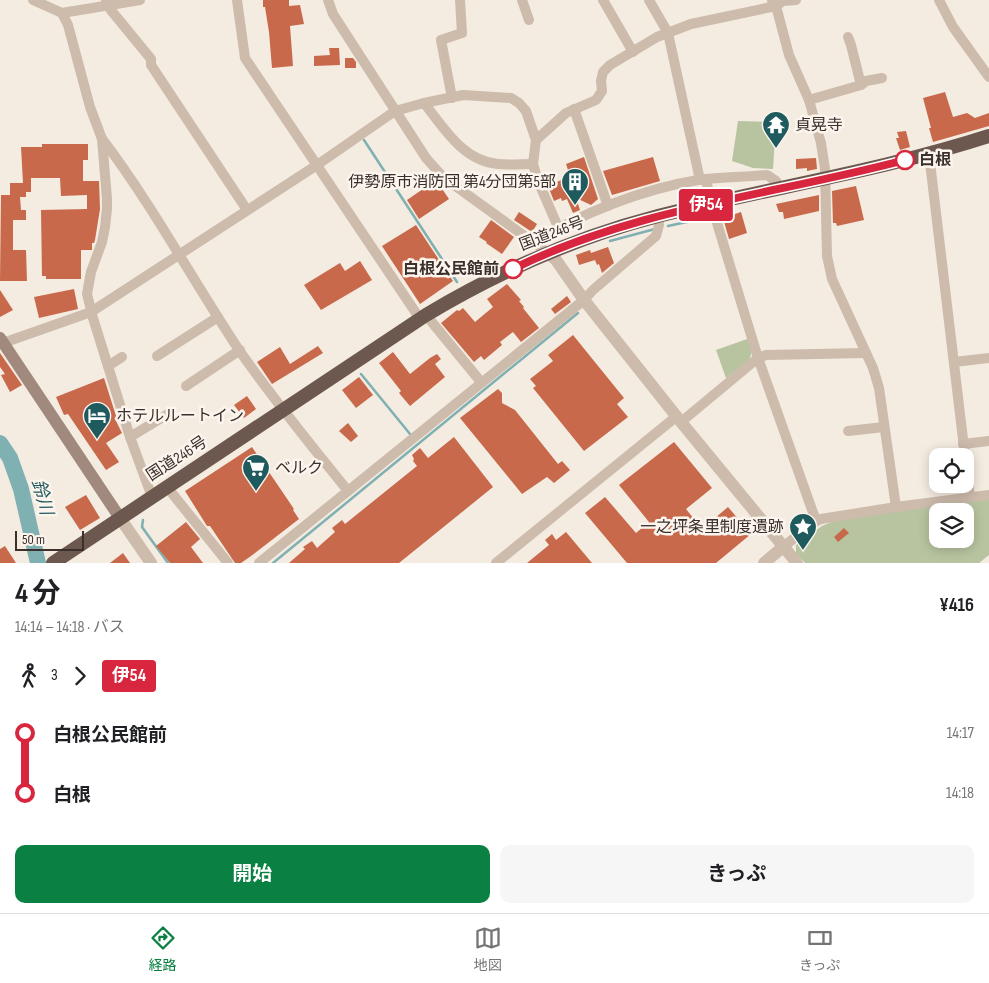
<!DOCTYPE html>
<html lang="ja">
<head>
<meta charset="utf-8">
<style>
	:root { --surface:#fff; --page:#f6f6f6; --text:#202124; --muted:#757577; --line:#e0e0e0; --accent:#0b8043 }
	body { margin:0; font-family:"Sofia Sans Condensed","Noto Sans JP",sans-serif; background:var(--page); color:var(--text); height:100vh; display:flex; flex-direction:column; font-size:19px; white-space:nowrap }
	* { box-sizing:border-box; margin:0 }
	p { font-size:16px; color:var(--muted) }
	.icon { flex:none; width:28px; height:28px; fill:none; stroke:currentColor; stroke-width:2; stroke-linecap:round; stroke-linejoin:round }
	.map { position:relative; height:563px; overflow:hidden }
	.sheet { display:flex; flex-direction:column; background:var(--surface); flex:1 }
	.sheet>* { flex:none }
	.badge { padding:0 10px; border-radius:4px; font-size:18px; line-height:32px }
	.controls { position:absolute; left:929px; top:448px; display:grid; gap:10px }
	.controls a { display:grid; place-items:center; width:45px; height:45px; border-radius:10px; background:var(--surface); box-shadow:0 2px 12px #0003; font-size:25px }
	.scale { position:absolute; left:15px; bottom:12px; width:69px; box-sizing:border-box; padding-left:5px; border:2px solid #3b302b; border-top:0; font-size:14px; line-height:18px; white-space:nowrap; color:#3b302b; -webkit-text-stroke:4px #fbf5ee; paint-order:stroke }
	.map>.badge { position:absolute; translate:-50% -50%; box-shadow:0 0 0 2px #fff }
	.legs { display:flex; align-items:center; gap:8px; height:55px; padding:0 15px; font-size:16px }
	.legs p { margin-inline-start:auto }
	.summary { display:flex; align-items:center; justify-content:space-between; height:85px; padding:0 15px }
	h1 { font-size:28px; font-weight:700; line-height:38px }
	.button { display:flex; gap:10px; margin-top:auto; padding:10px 15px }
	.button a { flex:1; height:58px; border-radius:10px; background:var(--accent); color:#fff; font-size:20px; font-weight:700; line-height:58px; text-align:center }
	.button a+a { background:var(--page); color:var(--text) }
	ul { padding:0 15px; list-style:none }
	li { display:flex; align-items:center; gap:18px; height:60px; font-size:19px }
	li i { display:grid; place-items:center; width:8px; height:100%; margin:0 6px; background:currentColor }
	li i::after { content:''; width:12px; height:12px; margin:-6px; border:4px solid; border-radius:50%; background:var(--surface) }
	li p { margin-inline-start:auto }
	li:first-child i { background:linear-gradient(#0000 50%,currentColor 0) }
	li:last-child i { background:linear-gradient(currentColor 50%,#0000 0) }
	.tabs { display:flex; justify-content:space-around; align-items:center; height:70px; border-top:1px solid var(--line); background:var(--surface); font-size:14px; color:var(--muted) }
	.tabs a { display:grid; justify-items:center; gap:2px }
	.tabs .selected { color:var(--accent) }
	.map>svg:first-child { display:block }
	.green { fill:#b8c4a0; fill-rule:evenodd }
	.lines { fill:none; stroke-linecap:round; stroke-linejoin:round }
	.stream { stroke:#7fb0b2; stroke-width:2.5 }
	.river { stroke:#7fb0b2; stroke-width:16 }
	.building { fill:#c8694b }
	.minor { stroke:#cdbbac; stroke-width:10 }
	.tertiary { stroke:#cdbbac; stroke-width:12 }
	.secondary { stroke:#a18a7d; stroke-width:12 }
	.trunk { stroke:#6c584f; stroke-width:14 }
	.line-1-casing { stroke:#fff; stroke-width:11 }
	.line-1 { stroke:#d7263d; stroke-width:8 }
	.stop-1-dot { fill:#fff; stroke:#d7263d; stroke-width:2.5 }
	.labels { text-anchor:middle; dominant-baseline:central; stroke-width:5; stroke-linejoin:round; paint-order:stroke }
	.poi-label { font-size:16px; fill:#3b302b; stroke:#fbf5ee; text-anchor:start }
	.stop-label { font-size:16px; font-weight:bold; fill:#3b302b; stroke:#fbf5ee; text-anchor:start }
	.street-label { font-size:16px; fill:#3b302b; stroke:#fbf5ee }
	.water-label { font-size:18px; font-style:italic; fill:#1f5a5e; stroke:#fbf5ee }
</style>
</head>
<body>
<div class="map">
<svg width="989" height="563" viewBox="0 0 989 563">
	<rect width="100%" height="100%" fill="#f4ebe1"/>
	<g class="green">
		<polygon points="738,121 776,122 773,169 753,168 732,161"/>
		<path d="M750,338C756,364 744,364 726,378L716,350Z"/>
		<path d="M989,497V555L979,563H805L796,553V545L822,526L839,519ZM938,511H965V539H938Z"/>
	</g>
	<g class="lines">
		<g class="stream">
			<polyline points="364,140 457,282"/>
			<polyline points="668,226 696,220"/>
			<polyline points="610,241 655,229"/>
			<polyline points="361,374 410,434"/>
			<polyline points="143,520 142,527 168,563"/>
			<polyline points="273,563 578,313"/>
		</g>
		<polyline class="river" points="0,443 10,458 21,489 38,563"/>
	</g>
	<g class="building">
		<polygon points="263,0 289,0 289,6 300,5 304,24 290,26 293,66 272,68 269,32 265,7 263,7"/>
		<polygon points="329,48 339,48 340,65 314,66 314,56 330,55"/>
		<polygon points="345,58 353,58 356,62 356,68 345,68"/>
		<polygon points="945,92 953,117 967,113 975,118 989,113 989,126 933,142 929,128 931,128 923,98"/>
		<polygon points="906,131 910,147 900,150 896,138 899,138 897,132"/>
		<polygon points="42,144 88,144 88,160 83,160 83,181 99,181 100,209 95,240 94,243 92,243 92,250 81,250 81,279 46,279 46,276 42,276 41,210 87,209 87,195 61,196 60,178 31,178 31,192 26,192 26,197 20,197 21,210 26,210 26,220 13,220 13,250 26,250 27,281 0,281 1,195 10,195 10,183 23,183 21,147 42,147"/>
		<polygon points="584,157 598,199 591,205 576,198 580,210 573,213 567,199 562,201 561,198 554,201 548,186 570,176 566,164"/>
		<polygon points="653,157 660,181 612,195 603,171"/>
		<polygon points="816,158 817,169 807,171 807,168 796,169 796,159"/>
		<polygon points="436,180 449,199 419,219 407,200"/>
		<polygon points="856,186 864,220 837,226 836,223 833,223 832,191"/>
		<polygon points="819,195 819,211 784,219 783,212 779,212 776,204"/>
		<polygon points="519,212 537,224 532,232 514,220"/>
		<polygon points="741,212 747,233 729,239 723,218"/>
		<polygon points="491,220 514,237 502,254 486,243 487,242 479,237"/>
		<polygon points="416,225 453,281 420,304 382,246"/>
		<polygon points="608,247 614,263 602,273 599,264 597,265 595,260 579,265 576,255 590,250 591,253"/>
		<polygon points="360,261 372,280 321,310 304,285 340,263 345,271"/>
		<polygon points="507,284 521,300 519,301 524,307 523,308 539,328 521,342 513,332 500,342 502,345 484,360 481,356 474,362 441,323 457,310 459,311 463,308 475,322 493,307 487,299"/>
		<polygon points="74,289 78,309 39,318 34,297"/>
		<polygon points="0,290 13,310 0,317"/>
		<polygon points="567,296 571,302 555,314 551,309"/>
		<polygon points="573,335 624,398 617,404 628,417 584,451 533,388 536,386 530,379 553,361 548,355"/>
		<polygon points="318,346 323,353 272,384 257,362 280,347 290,364"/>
		<polygon points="393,352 410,374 430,358 437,354 441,359 435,364 445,377 410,406 399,393 401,391 379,363"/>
		<polygon points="0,353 22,385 10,392 1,375 5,374 0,367"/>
		<polygon points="359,377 373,395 356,408 342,390"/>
		<polygon points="104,378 117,419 115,419 122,433 106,443 119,462 106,470 68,414 64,415 56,397"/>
		<polygon points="498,389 502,393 502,403 515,410 558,464 562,461 570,470 554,483 547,477 522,494 460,418"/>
		<polygon points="247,396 256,409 244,418 234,405"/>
		<polygon points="348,423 358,436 351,442 339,431"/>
		<polygon points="454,437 493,487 399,563 289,563 305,549 303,547 312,541 317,548 335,532 332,528 342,520 345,524 417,466 413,461 414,459 412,455 420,448 428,458"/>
		<polygon points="674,442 712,488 686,509 702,529 728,507 751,534 716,563 627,563 585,513 605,497 636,533 649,522 619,485"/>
		<polygon points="252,447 294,509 293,510 299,519 251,556 241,563 235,563 210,526 207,526 185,491"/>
		<polygon points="86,495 100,518 80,530 65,507"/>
		<polygon points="186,522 200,539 191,547 203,563 170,563 156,546"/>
		<polygon points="844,528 849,533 838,542 834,537"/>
		<polygon points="566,532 592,563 527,563 549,545 545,540 552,534 556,540"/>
		<polygon points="5,546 16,563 0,563 0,549"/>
		<polygon points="123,553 130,563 110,563"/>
	</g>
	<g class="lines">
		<g class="minor">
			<polyline points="33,0 62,13 140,0"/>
			<polyline points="106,0 110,9 151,59 151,65 247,210"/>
			<polyline points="237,0 245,58 420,319"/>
			<polyline points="328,0 333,14 426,158 443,177 548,253"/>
			<polyline points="522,0 529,20"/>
			<polyline points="603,0 633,52"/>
			<polyline points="649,0 668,33 700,180"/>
			<polyline points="772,0 776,6 789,55 809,100 821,143 825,169 827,256 832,279 873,368 879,388 896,507"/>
			<polyline points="939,0 953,27 989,77"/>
			<polyline points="62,13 68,25 90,107 102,139 107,199 107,209 105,227 102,242 91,272 87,294 93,318 130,437 152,497"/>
			<polyline points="848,37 851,45 861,85"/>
			<polyline points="452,98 441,40 462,33 460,0"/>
			<polyline points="809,100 861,85 866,81 882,78"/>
			<path d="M424,103C444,128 463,161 498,164C509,165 522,164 533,164"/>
			<polyline points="574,109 608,206"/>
			<path d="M103,140C153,206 193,281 239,350C273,399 311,445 348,491"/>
			<polyline points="536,140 566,113 596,100 602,91 601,81 603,72 610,65 657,37 691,24 776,6 783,1 796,0"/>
			<polyline points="929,154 965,456"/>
			<polyline points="706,179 709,194"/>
			<polyline points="714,213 758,358 816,521 783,547"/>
			<path d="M534,242C582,213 643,189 698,180C721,177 745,177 767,175L776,181L781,189"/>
			<polyline points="426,315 481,382"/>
			<polyline points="3,343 91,312 317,165 395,111 424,103 463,95 511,98 519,103 526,111 536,140 533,164 538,181 558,227"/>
			<polyline points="157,356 218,317"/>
			<polyline points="954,362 989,358"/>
			<polyline points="108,366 122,357"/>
			<polyline points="186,386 240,350"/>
			<polyline points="681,422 758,358 766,355 866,353"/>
			<polyline points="848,431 884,427"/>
			<polyline points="130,437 168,414"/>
			<polyline points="963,444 989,441"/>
			<polyline points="965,459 970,497"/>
			<polyline points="167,487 228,563"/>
			<polyline points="816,521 821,519 896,507 989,495"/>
			<polyline points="259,563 584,300 593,290 656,236 659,225 658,216"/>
			<polyline points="496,563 677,416"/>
		</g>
		<g class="tertiary">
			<polyline points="548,253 556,260 584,300 681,422 797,563"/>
			<polyline points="120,518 151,563"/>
			<polyline points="764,563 783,547"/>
		</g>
		<polyline class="secondary" points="0,338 120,518"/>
		<path class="trunk" d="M53,563L426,315C498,272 577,237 658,216C768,188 881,171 989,136"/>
	</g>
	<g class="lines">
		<defs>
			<path id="line-1" d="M513,269C635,208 774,195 905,160"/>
		</defs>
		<use href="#line-1" class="line-1-casing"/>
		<use href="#line-1" class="line-1"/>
	</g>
	<defs>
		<symbol id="temple-pin" viewBox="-11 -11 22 30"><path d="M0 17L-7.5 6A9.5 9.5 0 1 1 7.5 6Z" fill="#1f5a5e" stroke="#fbf5ee"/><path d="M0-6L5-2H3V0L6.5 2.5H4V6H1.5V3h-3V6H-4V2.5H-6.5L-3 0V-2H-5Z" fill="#fff"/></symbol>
		<symbol id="building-pin" viewBox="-11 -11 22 30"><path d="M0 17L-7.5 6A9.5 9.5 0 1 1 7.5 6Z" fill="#1f5a5e" stroke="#fbf5ee"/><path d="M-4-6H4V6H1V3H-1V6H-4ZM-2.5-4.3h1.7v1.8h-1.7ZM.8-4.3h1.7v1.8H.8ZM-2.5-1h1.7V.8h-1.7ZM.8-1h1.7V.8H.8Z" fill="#fff"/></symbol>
		<symbol id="hotel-pin" viewBox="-11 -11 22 30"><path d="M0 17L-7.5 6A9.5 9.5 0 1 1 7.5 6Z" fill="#1f5a5e" stroke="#fbf5ee"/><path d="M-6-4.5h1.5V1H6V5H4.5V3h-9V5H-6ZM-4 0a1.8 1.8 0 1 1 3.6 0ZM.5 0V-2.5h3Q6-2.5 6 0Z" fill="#fff"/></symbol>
		<symbol id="supermarket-pin" viewBox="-11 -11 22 30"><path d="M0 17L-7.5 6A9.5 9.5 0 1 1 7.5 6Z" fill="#1f5a5e" stroke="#fbf5ee"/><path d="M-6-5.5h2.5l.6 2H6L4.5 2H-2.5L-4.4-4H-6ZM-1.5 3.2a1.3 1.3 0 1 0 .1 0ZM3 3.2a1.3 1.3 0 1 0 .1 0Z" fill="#fff"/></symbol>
		<symbol id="sight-pin" viewBox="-11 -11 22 30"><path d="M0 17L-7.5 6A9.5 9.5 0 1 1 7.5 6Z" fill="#1f5a5e" stroke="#fbf5ee"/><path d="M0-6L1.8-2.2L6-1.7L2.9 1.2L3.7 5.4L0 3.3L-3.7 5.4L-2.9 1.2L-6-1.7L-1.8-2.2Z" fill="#fff"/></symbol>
	</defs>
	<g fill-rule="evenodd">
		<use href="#temple-pin" x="760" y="109" width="32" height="43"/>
		<use href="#building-pin" x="559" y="166" width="32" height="43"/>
		<use href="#hotel-pin" x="81" y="400" width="32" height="43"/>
		<use href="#supermarket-pin" x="240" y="452" width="32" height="43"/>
		<use href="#sight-pin" x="787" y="511" width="32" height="43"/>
	</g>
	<g class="stop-1-dot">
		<circle cx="905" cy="160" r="9"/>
		<circle cx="513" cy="269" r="9"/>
	</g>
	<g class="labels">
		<g class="poi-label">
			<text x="795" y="125">貞晃寺</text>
			<text x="556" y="182" text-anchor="end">伊勢原市消防団 第4分団第5部</text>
			<text x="116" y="416">ホテルルートイン</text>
			<text x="275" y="468">ベルク</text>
			<text x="784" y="527" text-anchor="end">一之坪条里制度遺跡</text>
		</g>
		<g class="stop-label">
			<text x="919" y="160">白根</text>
			<text x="499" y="269" text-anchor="end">白根公民館前</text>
		</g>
		<g class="street-label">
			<text transform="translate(552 234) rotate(-21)">国道246号</text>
			<text transform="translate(177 459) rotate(-33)">国道246号</text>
		</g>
		<g class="water-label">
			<text transform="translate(42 497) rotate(75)">鈴川</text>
		</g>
	</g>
</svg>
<div class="controls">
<a><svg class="icon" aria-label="locate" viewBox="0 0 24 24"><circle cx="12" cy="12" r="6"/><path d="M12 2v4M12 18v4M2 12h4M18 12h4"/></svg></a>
<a><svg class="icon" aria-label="layers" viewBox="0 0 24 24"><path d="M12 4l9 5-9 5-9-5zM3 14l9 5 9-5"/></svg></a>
</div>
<div class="scale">50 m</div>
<b class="badge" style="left:706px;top:205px;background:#d7263d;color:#fff">伊54</b>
</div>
<section class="sheet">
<div class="summary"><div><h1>4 分</h1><p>14:14 – 14:18 · バス</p></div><b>¥416</b></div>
<div class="legs"><svg class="icon" aria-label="walk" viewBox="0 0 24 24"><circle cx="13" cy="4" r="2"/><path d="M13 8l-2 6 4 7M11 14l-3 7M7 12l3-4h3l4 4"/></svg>3<svg class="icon" aria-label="forward" viewBox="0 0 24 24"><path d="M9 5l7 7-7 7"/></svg><b class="badge" style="background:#d7263d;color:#fff">伊54</b></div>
<ul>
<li><i style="color:#d7263d"></i><b>白根公民館前</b><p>14:17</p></li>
<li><i style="color:#d7263d"></i><b>白根</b><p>14:18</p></li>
</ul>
<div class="button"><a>開始</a><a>きっぷ</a></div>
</section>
<nav class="tabs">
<a class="selected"><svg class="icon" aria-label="directions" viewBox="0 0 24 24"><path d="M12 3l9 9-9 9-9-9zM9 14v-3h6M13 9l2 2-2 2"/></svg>経路</a>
<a><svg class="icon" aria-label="map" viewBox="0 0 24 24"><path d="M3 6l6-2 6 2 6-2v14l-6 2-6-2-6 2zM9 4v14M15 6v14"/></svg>地図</a>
<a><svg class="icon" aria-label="tickets" viewBox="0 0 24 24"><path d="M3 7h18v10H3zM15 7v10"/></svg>きっぷ</a>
</nav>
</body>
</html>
